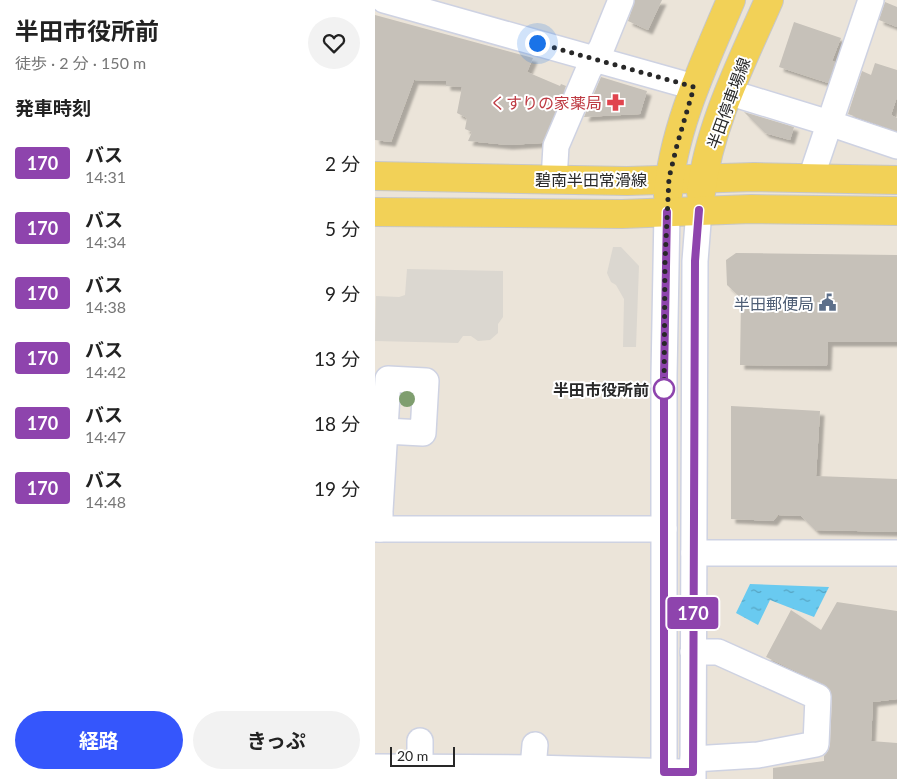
<!DOCTYPE html>
<html lang="ja">
<head>
<meta charset="utf-8">
<style>
	:root { --surface:#fff; --page:#f2f2f2; --text:#222; --muted:#767676; --accent:#3556fc }
	body { margin:0; font-family:Lato,"Noto Sans JP",sans-serif; background:var(--page); color:var(--text); height:100vh; display:flex; flex-direction:column; font-size:19px; white-space:nowrap }
	* { box-sizing:border-box; margin:0 }
	p { font-size:16px; color:var(--muted) }
	.icon { flex:none; width:28px; height:28px; fill:none; stroke:currentColor; stroke-width:2; stroke-linecap:round; stroke-linejoin:round }
	.map { position:relative; flex:1; overflow:hidden }
	.panel { display:flex; flex-direction:column; background:var(--surface); width:375px }
	.panel>* { flex:none }
	.badge { padding:0 10px; border-radius:4px; font-size:18px; line-height:32px }
	.scale { position:absolute; left:15px; bottom:12px; width:65px; box-sizing:border-box; padding-left:5px; border:2px solid #282828; border-top:0; font-size:14px; line-height:18px; white-space:nowrap; color:#282828; -webkit-text-stroke:4px #fff; paint-order:stroke }
	.you { position:absolute; width:25px; height:25px; margin:-12px; border:4px solid #fff; border-radius:50%; background:#1a73e8; box-shadow:0 0 0 8px #1a73e833 }
	.map>.badge { position:absolute; translate:-50% -50%; box-shadow:0 0 0 2px #fff }
	h2 { padding:0 15px; font-size:19px; line-height:45px }
	.round { display:grid; place-items:center; flex:none; width:52px; height:52px; border-radius:26px; background:var(--page) }
	.head { display:flex; align-items:center; justify-content:space-between; height:85px; padding:0 15px }
	h1 { font-size:24px; font-weight:700; line-height:38px }
	.button { display:flex; gap:10px; margin-top:auto; padding:10px 15px }
	.button a { flex:1; height:58px; border-radius:30px; background:var(--accent); color:#fff; font-size:20px; font-weight:700; line-height:58px; text-align:center }
	.button a+a { background:var(--page); color:var(--text) }
	ul { padding:0; list-style:none }
	li { display:flex; align-items:center; gap:15px; height:65px; padding:0 15px }
	li div { flex:1 }
	li b { display:block; font-size:19px }
	li em { font-style:normal }
	li .badge { min-width:55px; font-weight:700; text-align:center }
	main { display:flex; flex:1; min-height:0 }
	.map>svg:first-child { display:block }
	.plaza { fill:#dbd7d0 }
	.water { fill:url(#water-ripples) }
	.building { fill:#c6c1b9; filter:url(#shadow) }
	.lines { fill:none; stroke-linecap:round; stroke-linejoin:round }
	.minor-casing { stroke:#ced2e2; stroke-width:28 }
	.major-casing { stroke:#c7c7c7; stroke-width:30 }
	.minor { stroke:#fff; stroke-width:25 }
	.major { stroke:#f2d157; stroke-width:28 }
	.tree { fill:#7f9e6f }
	.line-casing { stroke:#fff; stroke-width:11 }
	.line { stroke:#8e44ad; stroke-width:8 }
	.walk { stroke:#282828; stroke-width:5; stroke-dasharray:0 9 }
	.stop-dot { fill:#fff; stroke:#8e44ad; stroke-width:2.5 }
	.labels { text-anchor:middle; dominant-baseline:central; stroke-width:4; stroke-linejoin:round; paint-order:stroke }
	.health-label { font-size:16px; fill:#be3a42; stroke:#fff; text-anchor:end }
	.street-label { font-size:16px; fill:#282828; stroke:#fff }
	.service-label { font-size:16px; fill:#4e5e75; stroke:#fff; text-anchor:end }
	.stop-label { font-size:16px; font-weight:bold; fill:#282828; stroke:#fff; text-anchor:end }
</style>
</head>
<body>
<main>
<section class="panel">
<div class="head"><div><h1>半田市役所前</h1><p>徒歩 · 2 分 · 150 m</p></div><a class="round"><svg class="icon" aria-label="heart" viewBox="0 0 24 24"><path d="M12 20l-8-8c-3-5 5-10 8-4 3-6 11-1 8 4z"/></svg></a></div>
<h2>発車時刻</h2>
<ul>
<li><span class="badge" style="background:#8e44ad;color:#fff">170</span><div><b>バス</b><p>14:31</p></div><em>2 分</em></li>
<li><span class="badge" style="background:#8e44ad;color:#fff">170</span><div><b>バス</b><p>14:34</p></div><em>5 分</em></li>
<li><span class="badge" style="background:#8e44ad;color:#fff">170</span><div><b>バス</b><p>14:38</p></div><em>9 分</em></li>
<li><span class="badge" style="background:#8e44ad;color:#fff">170</span><div><b>バス</b><p>14:42</p></div><em>13 分</em></li>
<li><span class="badge" style="background:#8e44ad;color:#fff">170</span><div><b>バス</b><p>14:47</p></div><em>18 分</em></li>
<li><span class="badge" style="background:#8e44ad;color:#fff">170</span><div><b>バス</b><p>14:48</p></div><em>19 分</em></li>
</ul>
<div class="button"><a>経路</a><a>きっぷ</a></div>
</section>
<div class="map">
<svg width="522" height="779" viewBox="0 0 522 779">
	<defs>
		<pattern id="water-ripples" width="26" height="14" patternUnits="userSpaceOnUse" patternTransform="scale(1.25)"><rect width="26" height="14" fill="#69caf0"/><path d="M2 4q2-2 4 0t4 0M15 11q2-2 4 0t4 0" fill="none" stroke="#56a4c2"/></pattern>
		<filter id="shadow"><feDropShadow dx="4.5" dy="4.5" stdDeviation="1" flood-color="#0004"/></filter>
	</defs>
	<rect width="100%" height="100%" fill="#ebe4d9"/>
	<g class="plaza">
		<polygon points="238,247 246,247 264,266 261,347 248,347 249,299 241,285 236,282 232,273"/>
		<polygon points="32,269 128,271 128,317 123,324 123,333 115,340 103,341 96,336 88,336 83,343 0,341 1,296 24,297 30,295"/>
	</g>
	<polygon class="water" points="375,584 454,587 439,617 395,600 383,625 361,613"/>
	<g class="building">
		<polygon points="260,0 287,0 273,30 253,21"/>
		<polygon points="510,2 522,7 522,27 504,20"/>
		<polygon points="0,15 158,58 152,72 185,86 186,84 191,86 167,143 133,145 93,141 97,132 90,129 92,118 82,113 87,87 71,86 71,81 39,80 16,142 0,140"/>
		<polygon points="419,22 466,38 457,61 460,62 453,83 404,67"/>
		<polygon points="500,63 522,70 522,97 516,115 522,118 522,131 473,114 487,71 496,75"/>
		<polygon points="226,77 272,91 265,114 209,117"/>
		<polygon points="369,112 419,127 415,140 390,133"/>
		<polygon points="361,253 522,255 522,342 453,342 452,366 365,365 366,298 352,285 351,260"/>
		<polygon points="356,406 445,411 441,476 522,479 522,532 440,530 426,516 403,515 398,521 356,519"/>
		<polygon points="462,602 522,611 522,699 498,702 496,741 522,743 522,779 398,779 398,768 449,761 449,756 453,751 455,745 457,698 455,689 449,684 391,657 416,610 446,630"/>
	</g>
	<g class="lines">
		<defs>
			<g id="minor">
				<polyline points="9,0 319,87"/>
				<polyline points="353,92 454,123 522,146"/>
				<polyline points="436,178 496,0"/>
				<polyline points="179,180 181,146 213,71 227,47 246,0"/>
				<polyline points="0,529 289,529"/>
				<polyline points="5,529 5,511 13,379 51,381 48,433 10,431"/>
				<polyline points="319,553 522,553"/>
				<polyline points="318,759 383,755 441,744 443,697 343,652 318,652"/>
				<polyline points="0,767 158,768 305,772"/>
				<polyline points="45,767 45,741"/>
				<polyline points="158,768 160,745"/>
				<polyline points="289,779 289,376 292,212"/>
				<polyline points="318,779 320,261 324,210"/>
			</g>
			<g id="major">
				<polyline points="0,176 252,181 379,177 522,180"/>
				<path d="M326,193C334,125 367,62 394,0"/>
				<path d="M293,195C298,128 330,62 356,0"/>
				<polyline points="0,212 247,214 376,209 522,211"/>
			</g>
		</defs>
		<use href="#minor" class="minor-casing"/>
		<use href="#major" class="major-casing"/>
		<use href="#minor" class="minor"/>
		<use href="#major" class="major"/>
	</g>
	<circle class="tree" cx="32" cy="399" r="8"/>
	<g class="lines">
		<defs>
			<polyline id="line" points="292,212 289,376 289,772 318,772 320,261 324,210"/>
		</defs>
		<use href="#line" class="line-casing"/>
		<use href="#line" class="line"/>
		<polyline class="walk" points="162,43 319,87 302,145 294,178 290,261 289,395 289,389"/>
	</g>
	<defs>
		<symbol id="pharmacy-bare" viewBox="-9 -9 18 18"><path d="M-2-6h4v4h4v4h-4v4h-4v-4h-4v-4h4Z" fill="#e0444e" stroke="#fff" stroke-width="2.5" paint-order="stroke"/></symbol>
		<symbol id="civic-bare" viewBox="-9 -9 18 18"><path d="M-.6-6.5H3V-4.5H.6V-3L4-1V1h2V6H-6V1h2V-1L-.6-3ZM-1.2 2.5V6h2.4V2.5Z" fill="#5c6f8a" stroke="#fff" stroke-width="2.5" paint-order="stroke"/></symbol>
	</defs>
	<g fill-rule="evenodd">
		<use href="#pharmacy-bare" x="228" y="90" width="25" height="25"/>
		<use href="#civic-bare" x="440" y="290" width="25" height="25"/>
	</g>
	<circle class="stop-dot" cx="289" cy="389" r="10"/>
	<g class="labels">
		<g class="health-label">
			<text x="227" y="102">くすりの家薬局</text>
		</g>
		<g class="street-label">
			<text transform="translate(353 103) rotate(-70)">半田停車場線</text>
			<text x="216" y="179">碧南半田常滑線</text>
		</g>
		<g class="service-label">
			<text x="439" y="303">半田郵便局</text>
		</g>
		<g class="stop-label">
			<text x="274" y="389">半田市役所前</text>
		</g>
	</g>
</svg>
<div class="scale">20 m</div>
<div class="you" style="left:162px;top:43px"></div>
<b class="badge" style="left:318px;top:613px;background:#8e44ad;color:#fff">170</b>
</div>
</main>
</body>
</html>
